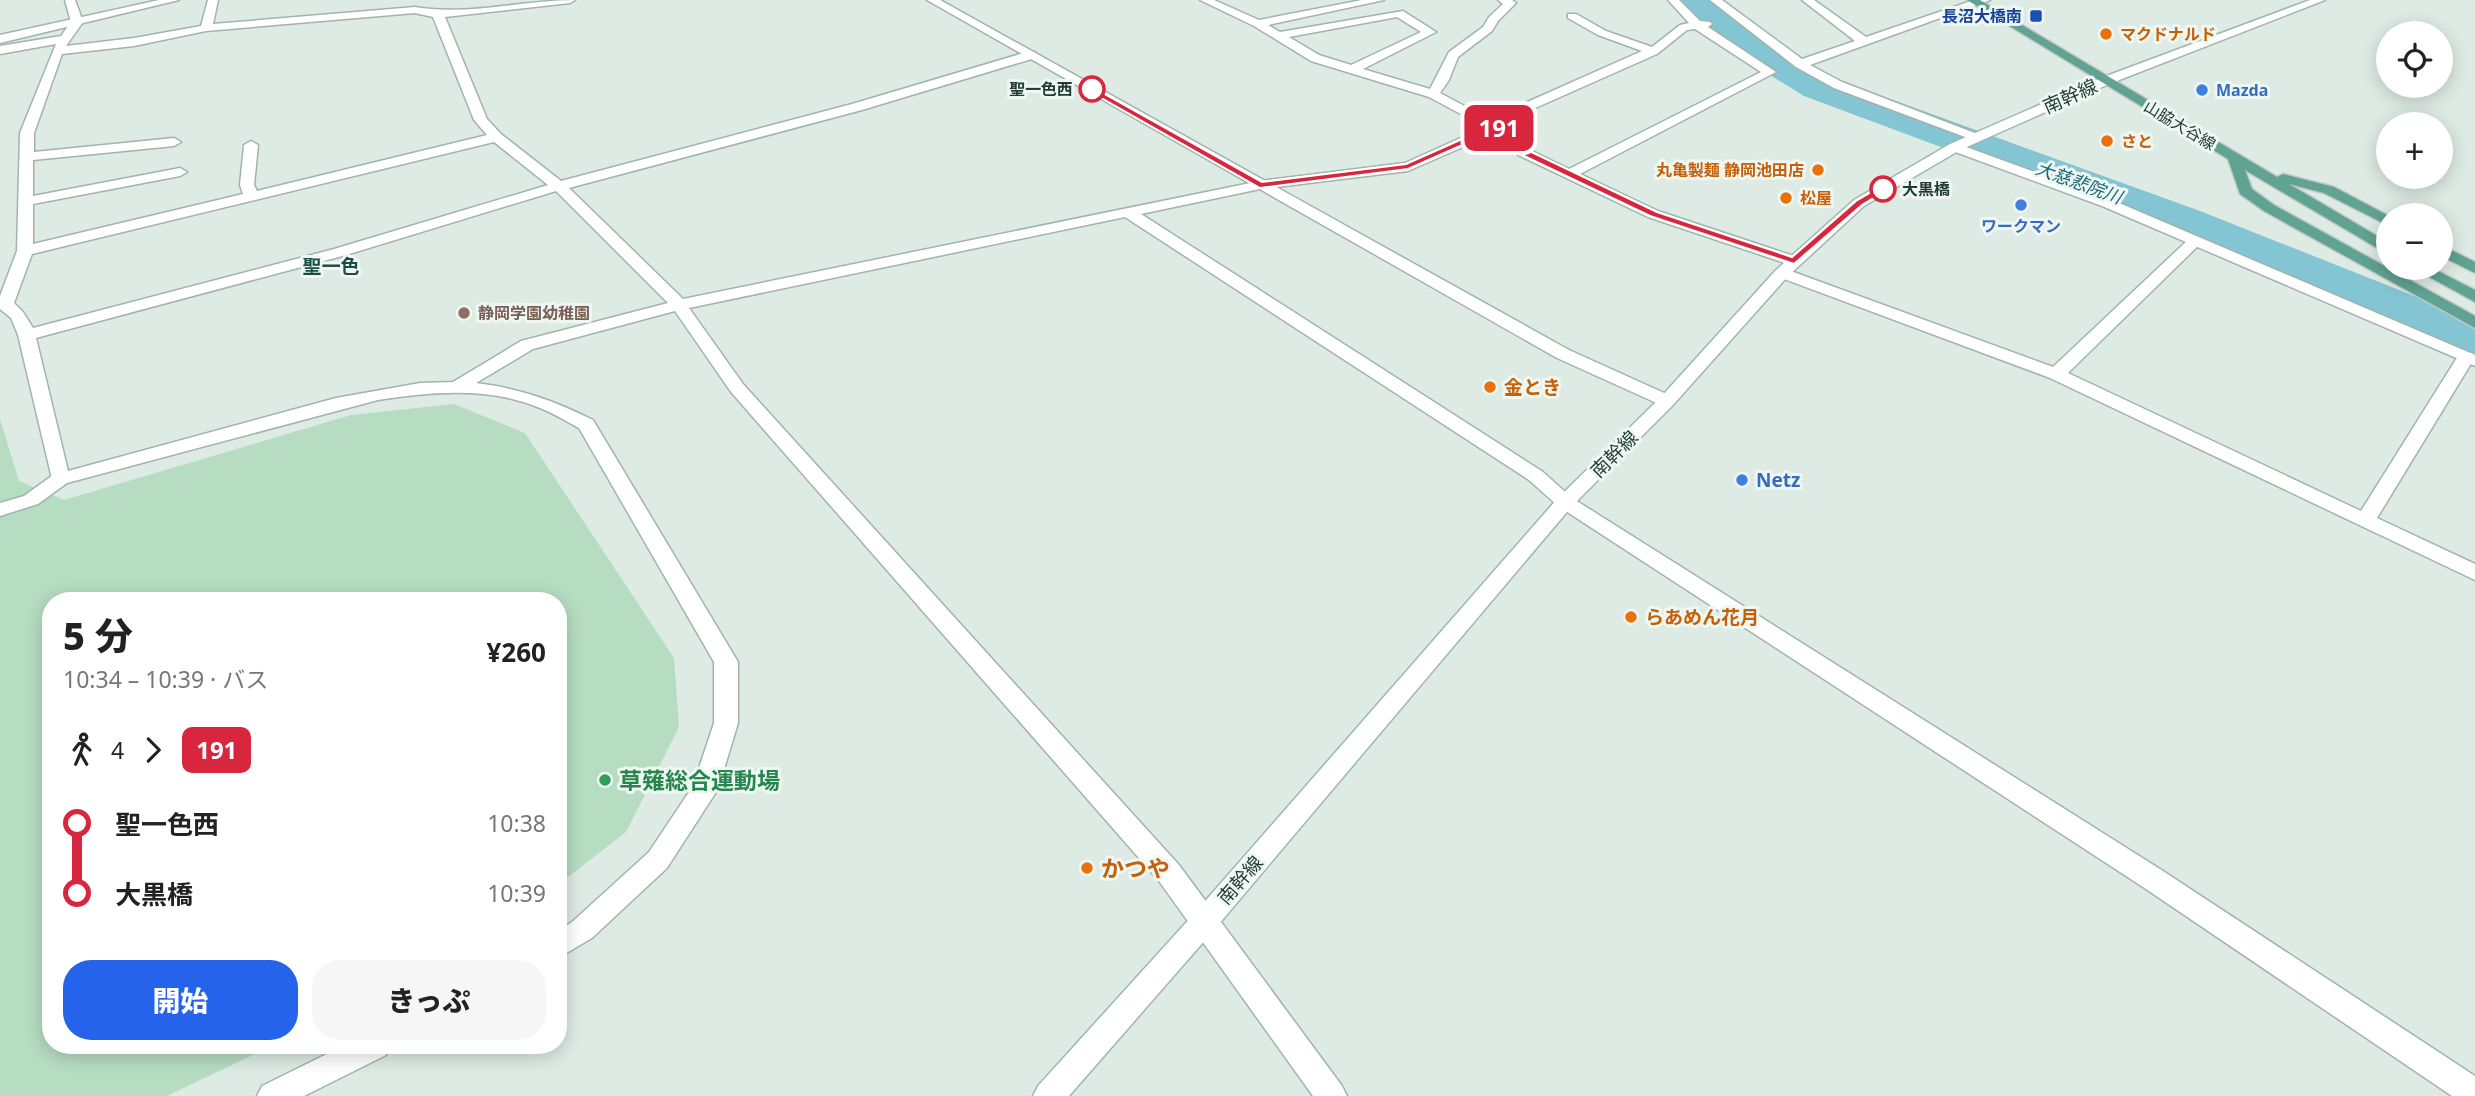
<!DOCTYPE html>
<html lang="ja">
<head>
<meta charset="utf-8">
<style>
	:root { --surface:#fff; --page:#f6f6f6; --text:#222; --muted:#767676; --accent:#2563eb }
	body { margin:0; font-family:"Noto Sans","Noto Sans JP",sans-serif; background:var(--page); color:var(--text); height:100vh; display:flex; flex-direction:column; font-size:26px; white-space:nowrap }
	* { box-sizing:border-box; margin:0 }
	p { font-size:23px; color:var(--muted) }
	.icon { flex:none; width:38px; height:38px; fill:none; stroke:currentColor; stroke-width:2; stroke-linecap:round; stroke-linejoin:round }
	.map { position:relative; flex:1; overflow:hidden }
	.sheet { position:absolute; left:42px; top:592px; width:525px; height:462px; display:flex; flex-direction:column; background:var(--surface); border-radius:28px; box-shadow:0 4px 18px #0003 }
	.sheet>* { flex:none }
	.badge { padding:0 14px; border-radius:10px; font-size:24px; line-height:46px }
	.tools { position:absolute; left:2376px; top:21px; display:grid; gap:14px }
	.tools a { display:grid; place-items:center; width:77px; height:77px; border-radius:50%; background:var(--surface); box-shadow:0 4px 18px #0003; font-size:35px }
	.map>.badge { position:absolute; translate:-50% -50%; box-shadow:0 0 0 4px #fff }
	.legs { display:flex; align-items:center; gap:10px; height:77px; padding:0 21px; font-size:23px }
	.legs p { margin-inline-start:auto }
	.summary { display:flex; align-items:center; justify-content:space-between; height:119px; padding:0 21px }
	h1 { font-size:38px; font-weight:800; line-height:52px }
	.primary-button { display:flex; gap:14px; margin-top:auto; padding:14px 21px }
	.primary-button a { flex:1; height:80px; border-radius:28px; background:var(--accent); color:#fff; font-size:28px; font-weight:800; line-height:80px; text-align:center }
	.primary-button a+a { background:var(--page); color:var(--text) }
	ul { padding:0 21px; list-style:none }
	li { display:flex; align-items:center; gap:24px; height:70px; font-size:26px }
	li i { display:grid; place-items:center; width:10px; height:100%; margin:0 9px; background:currentColor }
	li i::after { content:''; width:18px; height:18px; margin:-9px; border:5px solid; border-radius:50%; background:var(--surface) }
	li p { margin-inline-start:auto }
	li:first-child i { background:linear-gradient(#0000 50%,currentColor 0) }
	li:last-child i { background:linear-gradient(currentColor 50%,#0000 0) }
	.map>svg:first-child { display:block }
	.green { fill:#b6ddc1 }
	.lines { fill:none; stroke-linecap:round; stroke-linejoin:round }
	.river { fill:#83c5d3; fill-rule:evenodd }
	.pedestrian-casing { stroke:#a1b3ac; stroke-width:3 }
	.minor-casing { stroke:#a1b3ac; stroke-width:3 }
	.tertiary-casing { stroke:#a1b3ac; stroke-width:3 }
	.secondary-casing { stroke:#9db7ae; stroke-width:3 }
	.primary-casing { stroke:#c0c8c6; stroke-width:3 }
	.pedestrian { fill:#fff; fill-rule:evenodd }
	.minor { fill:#fff; fill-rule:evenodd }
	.tertiary { fill:#fff; fill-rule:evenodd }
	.secondary { fill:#fff; fill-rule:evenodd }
	.primary { fill:#60a393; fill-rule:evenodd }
	.line-1 { fill:#d7263d; stroke:#fff; stroke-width:2 }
	.transit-dot { fill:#1a4fb4; stroke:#eff7f3; stroke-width:2.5 }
	.food-dot { fill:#e8710a; stroke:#eff7f3; stroke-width:2.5 }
	.stop-1-dot { fill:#fff; stroke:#d7263d; stroke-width:3.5 }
	.shop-dot { fill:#3f7fe0; stroke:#eff7f3; stroke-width:2.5 }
	.education-dot { fill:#8d6e63; stroke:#eff7f3; stroke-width:2.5 }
	.leisure-dot { fill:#2e9e5b; stroke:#eff7f3; stroke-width:2.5 }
	.labels { text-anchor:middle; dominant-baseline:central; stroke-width:6; stroke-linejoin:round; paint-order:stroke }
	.far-transit-label { font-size:16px; font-weight:bold; fill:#164399; stroke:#eff7f3; text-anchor:end }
	.far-food-label { font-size:16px; font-weight:bold; fill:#c56008; stroke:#eff7f3; text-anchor:start }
	.far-stop-label { font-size:16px; font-weight:bold; fill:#1f3b34; stroke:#eff7f3; text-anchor:end }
	.far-shop-label { font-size:16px; font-weight:bold; fill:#366cbe; stroke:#eff7f3; text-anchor:start }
	.far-street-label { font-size:16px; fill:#1f3b34; stroke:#eff7f3 }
	.far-education-label { font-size:16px; font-weight:bold; fill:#785e54; stroke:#eff7f3; text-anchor:start }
	.far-water-label { font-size:18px; font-style:italic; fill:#176779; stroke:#eff7f3 }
	.street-label { font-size:19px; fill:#1f3b34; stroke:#eff7f3 }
	.far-quarter-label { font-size:19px; font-weight:bold; fill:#1a4e43; stroke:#eff7f3 }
	.food-label { font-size:19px; font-weight:bold; fill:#c56008; stroke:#eff7f3; text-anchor:start }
	.shop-label { font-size:19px; font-weight:bold; fill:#366cbe; stroke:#eff7f3; text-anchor:start }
	.near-leisure-label { font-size:23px; font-weight:bold; fill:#27864d; stroke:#eff7f3; text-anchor:start }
	.near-food-label { font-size:23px; font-weight:bold; fill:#c56008; stroke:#eff7f3; text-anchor:start }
</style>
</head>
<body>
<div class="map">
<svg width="2475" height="1096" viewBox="0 0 2475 1096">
	<rect width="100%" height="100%" fill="#deebe5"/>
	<polygon class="green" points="454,404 525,433 674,658 679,727 626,832 558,885 558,600 51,600 51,1045 274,1045 167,1096 0,1096 0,419 19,481 64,500 351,415"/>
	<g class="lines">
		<polygon class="river" points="1679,0 1716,0 1769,41 1832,78 2200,211 2475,320 2475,357 2455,352 2166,231 1804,96 1741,57 1695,21"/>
		<defs>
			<polygon id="pedestrian" points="60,473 67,475 70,479 67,483 38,504 0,516 0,503 24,496 53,475"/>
			<g id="minor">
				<path d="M65,0H75L83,22L66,46L134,38L201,26L208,0H218L213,24L415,7C467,16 523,0 575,0L570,3L445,17L487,119L501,134L561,181L852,104L1027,52H1035V58L862,110L569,188L683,299L1260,181L1405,163L1485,127L1429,97L1311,61L1254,26L1200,0H1214L1259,20L1362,0H1384L1268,25L1280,32L1403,11L1436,32L1363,69L1430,89L1449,52L1483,27L1489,17L1503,4L1498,0H1512L1516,3L1498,21L1492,31L1458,57L1449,80L1440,93L1489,119L1642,51L1598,35L1568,18V14H1576L1606,31L1652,47L1680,25L1689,23L1668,0H1679L1700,21L1710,22L1712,24L1708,27L1776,72L1580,174L1658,211L1800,258L1802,261L1800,264H1788L1648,217L1518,155L1510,141L1495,133L1408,171L1260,189L1141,214L1543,472L1572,498L2163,871L2475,1076V1096H2452L2143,887L1558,506L1529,480L1125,217L689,308L743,384L1179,865L1342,1086L1347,1096H1313L1159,881L731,392L675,311L533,349L476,383C519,388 555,401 593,420L738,662V723L718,789L667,868L592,938L558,958V931L572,922L649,852L693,786L714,723V662L579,428C566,421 553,413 540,408C488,386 431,392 378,400L67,483H53L18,335L11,318L0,309V296L17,251L20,133L56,44L0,54V46L61,36L71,22ZM415,13L433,17L474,120L487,135L257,191L254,185L258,145L251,141L244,145L240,185L243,194L33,244V204L180,176L187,172L180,168L33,196V160L174,146L181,142L174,138L34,152V133L62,54L134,46L206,31ZM1397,17L1421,32L1351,65L1319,55L1289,37ZM1695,29L1761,72L1569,169L1528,149L1520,135L1499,124L1657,54L1687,30ZM494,142L548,185L334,249L33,328L23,312L14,303L32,254ZM556,191L668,303L521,341L453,382L420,383L336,398L68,471L36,338L346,255Z"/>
				<polygon points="1710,0 1722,0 1802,59 1855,41 1802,0 1814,0 1866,37 1974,0 1990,0 1810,65 1842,82 1985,137 1978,141 1973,140 1834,88 1796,67"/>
				<polygon points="2195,236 2200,238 2203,241 2200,244 2068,373 2361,511 2460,353 2472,353 2475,357 2377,518 2475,564 2475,580 2050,378 1776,276 1774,273 1782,268 1788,270 2053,367 2190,238"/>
				<polygon points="345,1045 390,1045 386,1055 304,1096 257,1096 262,1086"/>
			</g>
			<g id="tertiary">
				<polygon points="159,0 179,0 0,43 0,35"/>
				<polygon points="927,0 940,0 1569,350 1673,397 1676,401 1667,406 1661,405 1557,358"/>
				<polygon points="1955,143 2112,200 2475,355 2475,366 2102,206 1950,150 1948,147"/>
			</g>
			<polygon id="secondary" points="2310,0 2325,0 2109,84 1960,150 1864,206 1788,276 1673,405 1572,506 1213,931 1069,1096 1033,1096 1038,1086 1193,915 1558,498 1661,397 1776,270 1854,200 1950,144 2101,78"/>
			<g id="primary">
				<polygon points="1967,0 1980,0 2277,177 2283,174 2334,187 2389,216 2389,226 2324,193 2289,184 2389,243 2389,255 2245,170 2252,189 2274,205 2475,316 2475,328 2264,211 2240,194 2228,159"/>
				<polygon points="2441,245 2475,262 2475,273 2441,256"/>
				<polygon points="2413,268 2432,268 2475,290 2475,302"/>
			</g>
		</defs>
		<use href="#pedestrian" class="pedestrian-casing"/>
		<use href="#minor" class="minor-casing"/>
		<use href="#tertiary" class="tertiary-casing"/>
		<use href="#secondary" class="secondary-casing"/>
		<use href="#primary" class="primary-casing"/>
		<use href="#pedestrian" class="pedestrian"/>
		<use href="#minor" class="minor"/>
		<use href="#tertiary" class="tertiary"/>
		<use href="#secondary" class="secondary"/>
		<use href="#primary" class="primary"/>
	</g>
	<polygon class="line-1" points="1092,87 1262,182 1406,164 1496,124 1518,136 1527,150 1657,212 1792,257 1856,201 1880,187 1888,189 1862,205 1794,264 1650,216 1520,154 1511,139 1496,130 1408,169 1260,188 1089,91"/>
	<rect class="transit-dot" x="2029" y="9" width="14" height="14" rx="3.5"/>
	<g class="food-dot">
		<circle cx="2106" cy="34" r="7"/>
		<circle cx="2107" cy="141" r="7"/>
		<circle cx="1818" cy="170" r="7"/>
		<circle cx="1786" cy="198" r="7"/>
		<circle cx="1490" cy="387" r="7"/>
		<circle cx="1631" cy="617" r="7"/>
		<circle cx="1087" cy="868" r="7"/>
	</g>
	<g class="stop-1-dot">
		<circle cx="1092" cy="89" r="12"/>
		<circle cx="1883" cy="189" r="12"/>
	</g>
	<g class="shop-dot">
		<circle cx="2202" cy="90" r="7"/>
		<circle cx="2021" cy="205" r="7"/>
		<circle cx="1742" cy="480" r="7"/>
	</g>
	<circle class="education-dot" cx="464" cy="313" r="7"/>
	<circle class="leisure-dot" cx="605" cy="780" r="7"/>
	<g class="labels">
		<g class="far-transit-label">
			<text x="2022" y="16">長沼大橋南</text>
		</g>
		<g class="far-food-label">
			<text x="2120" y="34">マクドナルド</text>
			<text x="2121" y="141">さと</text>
			<text x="1804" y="170" text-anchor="end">丸亀製麺 静岡池田店</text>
			<text x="1800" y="198">松屋</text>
		</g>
		<g class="far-stop-label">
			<text x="1073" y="89">聖一色西</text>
			<text x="1902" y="189" text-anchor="start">大黒橋</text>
		</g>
		<g class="far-shop-label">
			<text x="2216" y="90">Mazda</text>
			<text x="2021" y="226" text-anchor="middle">ワークマン</text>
		</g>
		<g class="far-street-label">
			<text transform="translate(2180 125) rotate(31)">山脇大谷線</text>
		</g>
		<g class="far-education-label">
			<text x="478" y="313">静岡学園幼稚園</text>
		</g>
		<g class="far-water-label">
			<text transform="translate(2079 182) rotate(20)">大慈悲院川</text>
		</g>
		<g class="street-label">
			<text transform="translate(2070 96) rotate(-24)">南幹線</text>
			<text transform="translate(1614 454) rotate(-45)">南幹線</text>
			<text transform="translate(1240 880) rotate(-49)">南幹線</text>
		</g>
		<g class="far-quarter-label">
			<text x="331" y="266">聖一色</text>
		</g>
		<g class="food-label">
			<text x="1504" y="387">金とき</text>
			<text x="1645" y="617">らあめん花月</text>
		</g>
		<g class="shop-label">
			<text x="1756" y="480">Netz</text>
		</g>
		<g class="near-leisure-label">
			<text x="619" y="780">草薙総合運動場</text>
		</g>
		<g class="near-food-label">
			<text x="1101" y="868">かつや</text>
		</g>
	</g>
</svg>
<div class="tools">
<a><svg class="icon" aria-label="locate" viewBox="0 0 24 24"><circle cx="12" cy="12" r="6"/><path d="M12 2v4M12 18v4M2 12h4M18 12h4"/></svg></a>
<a>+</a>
<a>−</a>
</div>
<b class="badge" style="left:1499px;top:128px;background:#d7263d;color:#fff">191</b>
<section class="sheet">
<div class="summary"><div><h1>5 分</h1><p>10:34 – 10:39 · バス</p></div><b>¥260</b></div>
<div class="legs"><svg class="icon" aria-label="walk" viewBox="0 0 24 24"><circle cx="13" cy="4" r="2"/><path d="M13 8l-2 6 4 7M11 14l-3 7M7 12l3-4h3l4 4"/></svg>4<svg class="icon" aria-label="forward" viewBox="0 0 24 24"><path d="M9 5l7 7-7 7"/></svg><b class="badge" style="background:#d7263d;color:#fff">191</b></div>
<ul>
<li><i style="color:#d7263d"></i><b>聖一色西</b><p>10:38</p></li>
<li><i style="color:#d7263d"></i><b>大黒橋</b><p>10:39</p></li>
</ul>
<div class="primary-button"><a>開始</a><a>きっぷ</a></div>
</section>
</div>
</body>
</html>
